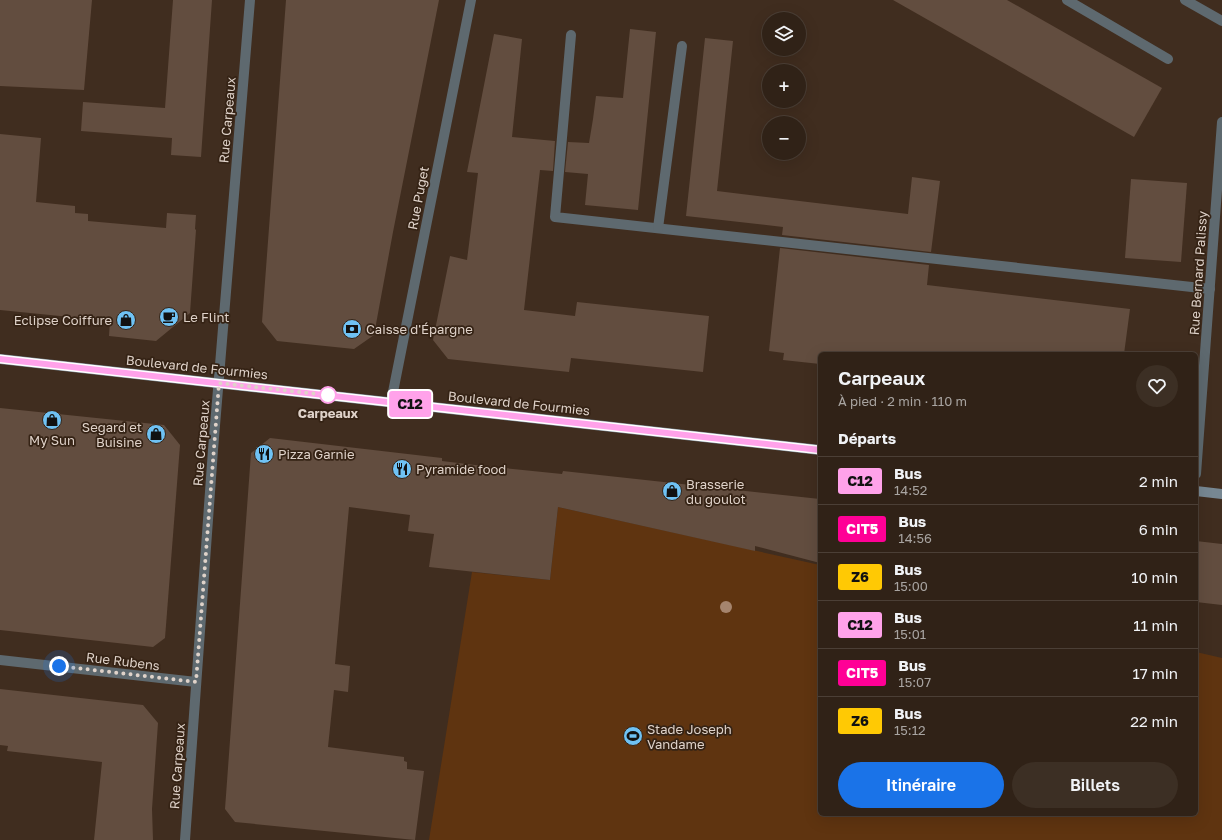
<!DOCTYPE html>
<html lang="fr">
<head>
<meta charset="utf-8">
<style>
	:root { --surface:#302217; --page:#3c2f24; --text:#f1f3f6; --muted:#a8a4a1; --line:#4b3f36; --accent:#1a73e8 }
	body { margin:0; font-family:"Golos Text",sans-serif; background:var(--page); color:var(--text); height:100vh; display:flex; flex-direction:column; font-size:15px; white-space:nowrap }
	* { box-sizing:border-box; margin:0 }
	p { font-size:13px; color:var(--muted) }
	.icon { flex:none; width:22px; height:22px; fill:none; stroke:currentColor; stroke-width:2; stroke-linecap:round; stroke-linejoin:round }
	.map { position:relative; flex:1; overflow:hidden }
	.side { position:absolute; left:818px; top:352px; width:380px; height:464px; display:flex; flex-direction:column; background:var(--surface); border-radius:6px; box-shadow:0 4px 16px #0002,0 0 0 1px var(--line) }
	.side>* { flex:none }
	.badge { padding:0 8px; border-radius:3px; font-size:14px; line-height:26px }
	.controls { position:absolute; left:762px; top:12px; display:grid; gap:8px }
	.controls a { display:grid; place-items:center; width:44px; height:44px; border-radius:50%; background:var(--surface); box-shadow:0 4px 16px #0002,0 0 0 1px var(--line); font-size:20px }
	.you { position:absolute; width:20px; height:20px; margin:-10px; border:3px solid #fff; border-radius:50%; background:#1a73e8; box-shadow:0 0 0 6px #1a73e833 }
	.map>.badge { position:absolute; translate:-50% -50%; box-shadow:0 0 0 2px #fff }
	h2 { padding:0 20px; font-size:15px; line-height:36px }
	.round { display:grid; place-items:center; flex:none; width:42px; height:42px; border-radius:21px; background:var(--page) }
	.summary { display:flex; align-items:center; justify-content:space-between; height:68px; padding:0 20px }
	h1 { font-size:19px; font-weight:600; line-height:30px }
	.primary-button { display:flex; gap:8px; margin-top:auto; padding:8px 20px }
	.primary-button a { flex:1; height:46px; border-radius:24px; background:var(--accent); color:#fff; font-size:16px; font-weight:600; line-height:46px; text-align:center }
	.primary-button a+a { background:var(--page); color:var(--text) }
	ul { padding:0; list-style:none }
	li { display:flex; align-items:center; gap:12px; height:48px; padding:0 20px; border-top:1px solid var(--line) }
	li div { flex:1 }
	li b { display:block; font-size:15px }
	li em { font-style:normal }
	li .badge { min-width:44px; font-weight:700; text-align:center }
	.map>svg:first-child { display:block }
	.green { fill:#5f3410 }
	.building { fill:#624d3f }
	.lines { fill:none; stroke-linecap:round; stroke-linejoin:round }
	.lane { stroke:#5e696f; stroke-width:10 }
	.street { stroke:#5e696f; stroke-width:10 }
	.secondary { stroke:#778792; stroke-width:10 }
	.tree { fill:#a5846d }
	.line-casing { stroke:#fff; stroke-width:9 }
	.line { stroke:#ffa2ea; stroke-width:6 }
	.walk { stroke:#dfd2c9; stroke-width:4; stroke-dasharray:0 7.2 }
	.stop-dot { fill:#fff; stroke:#ffa2ea; stroke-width:2 }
	.labels { text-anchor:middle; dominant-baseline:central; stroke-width:3.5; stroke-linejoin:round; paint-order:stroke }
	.street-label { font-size:13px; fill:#dfd2c9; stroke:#352315 }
	.poi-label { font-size:13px; fill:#dfd2c9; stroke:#352315; text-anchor:start }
	.stop-label { font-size:13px; font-weight:bold; fill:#dfd2c9; stroke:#352315 }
</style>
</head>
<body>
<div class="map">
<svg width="1222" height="840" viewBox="0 0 1222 840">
	<rect width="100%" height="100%" fill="#402d1f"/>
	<polygon class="green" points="558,507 820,565 820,814 1196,814 1196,652 1222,658 1222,840 429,840 472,572 550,580"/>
	<g class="building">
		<polygon points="0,0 92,0 84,90 0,86"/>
		<polygon points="173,0 212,0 201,157 171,155 172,138 81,131 83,102 165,108"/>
		<polygon points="286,0 439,0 393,232 374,335 354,349 277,341 262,322"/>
		<polygon points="893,0 1007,0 1162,88 1134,137"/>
		<polygon points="630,29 656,32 638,210 585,205 588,174 565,172 568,142 589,143 593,119 596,96 623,98"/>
		<polygon points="494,34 522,39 512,137 555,141 553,171 540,170 524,310 575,316 577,302 709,316 703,372 571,358 569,372 448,359 433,340 450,256 467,260 478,173 467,172"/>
		<polygon points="705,38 733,41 717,191 908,214 912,177 940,181 931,252 782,235 783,227 686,216"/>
		<polygon points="0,134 41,138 36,202 75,206 75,213 88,214 88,221 166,228 167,213 196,215 195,229 196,230 190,313 156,341 109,336 110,321 0,310"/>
		<polygon points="1131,179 1187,183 1181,262 1125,258"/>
		<polygon points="780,248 929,265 927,285 1130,309 1124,354 820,354 820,364 783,360 784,353 769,351"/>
		<polygon points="0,408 164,425 180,445 165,638 153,647 0,630"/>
		<polygon points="270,438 442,458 442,461 475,465 562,474 563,471 820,499 820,563 755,546 755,551 558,507 550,580 429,567 434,534 408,531 410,515 349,507 335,664 350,666 348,692 334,690 328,747 404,757 404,761 407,762 407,769 424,771 415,840 235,822 225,809 251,453"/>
		<polygon points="1196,541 1222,544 1222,605 1196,602"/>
		<polygon points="0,689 143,705 158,723 152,809 153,840 94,840 102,762 7,751 8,746 0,745"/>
	</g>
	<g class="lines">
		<g class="lane">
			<polyline points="1067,0 1168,59"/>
			<polyline points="571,35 555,217 1210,289"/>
			<polyline points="658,228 682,46"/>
		</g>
		<g class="street">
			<polyline points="1185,0 1222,21"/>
			<polyline points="391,402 471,0"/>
			<polyline points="1196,474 1222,122"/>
			<polyline points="0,660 196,682"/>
			<polyline points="185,840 213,450 250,0"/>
		</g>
		<g class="secondary">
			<polyline points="0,359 820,450"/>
			<polyline points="1196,491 1222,494"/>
		</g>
	</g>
	<circle class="tree" cx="726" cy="607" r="6"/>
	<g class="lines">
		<defs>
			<polyline id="line" points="0,359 820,450"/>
		</defs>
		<use href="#line" class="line-casing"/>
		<use href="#line" class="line"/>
		<polyline class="walk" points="59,666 196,682 219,383 335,396 328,395"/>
	</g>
	<defs>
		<symbol id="cafe-disc" viewBox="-11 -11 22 22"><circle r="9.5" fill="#6fc2f4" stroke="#352315"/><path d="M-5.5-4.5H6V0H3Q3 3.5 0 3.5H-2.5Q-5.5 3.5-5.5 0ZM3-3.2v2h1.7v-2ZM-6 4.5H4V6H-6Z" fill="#111"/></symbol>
		<symbol id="shop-disc" viewBox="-11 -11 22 22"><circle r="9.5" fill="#6fc2f4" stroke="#352315"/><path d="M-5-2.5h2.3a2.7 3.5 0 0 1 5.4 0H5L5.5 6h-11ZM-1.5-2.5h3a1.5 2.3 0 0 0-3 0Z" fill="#111"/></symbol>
		<symbol id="bank-disc" viewBox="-11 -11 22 22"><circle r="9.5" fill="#6fc2f4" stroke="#352315"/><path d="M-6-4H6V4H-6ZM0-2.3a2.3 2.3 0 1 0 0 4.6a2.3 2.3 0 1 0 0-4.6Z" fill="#111"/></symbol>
		<symbol id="restaurant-disc" viewBox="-11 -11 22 22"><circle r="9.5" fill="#6fc2f4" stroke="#352315"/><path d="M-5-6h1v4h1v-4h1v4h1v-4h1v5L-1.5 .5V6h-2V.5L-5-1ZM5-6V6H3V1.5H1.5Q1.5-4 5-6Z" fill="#111"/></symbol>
		<symbol id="stadium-disc" viewBox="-11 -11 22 22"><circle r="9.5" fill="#6fc2f4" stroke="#352315"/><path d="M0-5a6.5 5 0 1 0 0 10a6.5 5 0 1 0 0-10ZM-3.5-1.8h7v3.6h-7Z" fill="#111"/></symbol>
	</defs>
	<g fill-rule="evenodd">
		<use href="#cafe-disc" x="158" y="306" width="22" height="22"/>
		<use href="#shop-disc" x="115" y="309" width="22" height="22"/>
		<use href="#bank-disc" x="341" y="318" width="22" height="22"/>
		<use href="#shop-disc" x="41" y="409" width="22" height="22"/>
		<use href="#shop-disc" x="145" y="423" width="22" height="22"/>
		<use href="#restaurant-disc" x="253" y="443" width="22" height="22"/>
		<use href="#restaurant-disc" x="391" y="458" width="22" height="22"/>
		<use href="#shop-disc" x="661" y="480" width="22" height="22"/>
		<use href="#stadium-disc" x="622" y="725" width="22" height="22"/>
	</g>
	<circle class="stop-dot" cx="328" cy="395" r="8"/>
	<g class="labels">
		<g class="street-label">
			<text transform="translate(227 120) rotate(-85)">Rue Carpeaux</text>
			<text transform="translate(418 198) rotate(-79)">Rue Puget</text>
			<text transform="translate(1198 273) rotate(-86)">Rue Bernard Palissy</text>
			<text transform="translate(197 367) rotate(6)">Boulevard de Fourmies</text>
			<text transform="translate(519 403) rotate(6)">Boulevard de Fourmies</text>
			<text transform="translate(201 443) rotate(-85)">Rue Carpeaux</text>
			<text transform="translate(123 661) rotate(7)">Rue Rubens</text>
			<text transform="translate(177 766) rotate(-86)">Rue Carpeaux</text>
		</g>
		<g class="poi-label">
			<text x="183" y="317">Le Flint</text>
			<text x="112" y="320" text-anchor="end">Eclipse Coiffure</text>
			<text x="366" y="329">Caisse d'Épargne</text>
			<text x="142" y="427" text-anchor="end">Segard et<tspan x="142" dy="15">Buisine</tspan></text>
			<text x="52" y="440" text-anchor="middle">My Sun</text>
			<text x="278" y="454">Pizza Garnie</text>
			<text x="416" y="469">Pyramide food</text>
			<text x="686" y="484">Brasserie<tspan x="686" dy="15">du goulot</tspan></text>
			<text x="647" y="729">Stade Joseph<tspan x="647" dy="15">Vandame</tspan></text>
		</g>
		<g class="stop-label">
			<text x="328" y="413">Carpeaux</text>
		</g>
	</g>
</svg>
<div class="controls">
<a><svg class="icon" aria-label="layers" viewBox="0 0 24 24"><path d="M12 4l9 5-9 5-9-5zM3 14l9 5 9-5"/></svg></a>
<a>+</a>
<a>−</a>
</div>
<div class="you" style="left:59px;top:666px"></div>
<b class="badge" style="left:410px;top:404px;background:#ffa2ea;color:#111">C12</b>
<section class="side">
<div class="summary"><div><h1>Carpeaux</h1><p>À pied · 2 min · 110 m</p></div><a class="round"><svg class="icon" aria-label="heart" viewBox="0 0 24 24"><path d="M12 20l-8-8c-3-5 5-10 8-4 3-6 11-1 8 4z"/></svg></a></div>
<h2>Départs</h2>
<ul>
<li><span class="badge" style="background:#ffa2ea;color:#111">C12</span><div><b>Bus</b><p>14:52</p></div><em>2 min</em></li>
<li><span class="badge" style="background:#ff0096;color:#fff">CIT5</span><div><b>Bus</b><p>14:56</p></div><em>6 min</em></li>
<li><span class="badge" style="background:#ffc904;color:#111">Z6</span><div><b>Bus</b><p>15:00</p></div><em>10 min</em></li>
<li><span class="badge" style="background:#ffa2ea;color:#111">C12</span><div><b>Bus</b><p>15:01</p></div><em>11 min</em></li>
<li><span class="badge" style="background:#ff0096;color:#fff">CIT5</span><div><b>Bus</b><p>15:07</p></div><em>17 min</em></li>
<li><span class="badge" style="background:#ffc904;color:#111">Z6</span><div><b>Bus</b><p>15:12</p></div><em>22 min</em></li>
</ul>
<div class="primary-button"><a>Itinéraire</a><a>Billets</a></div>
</section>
</div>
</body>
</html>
